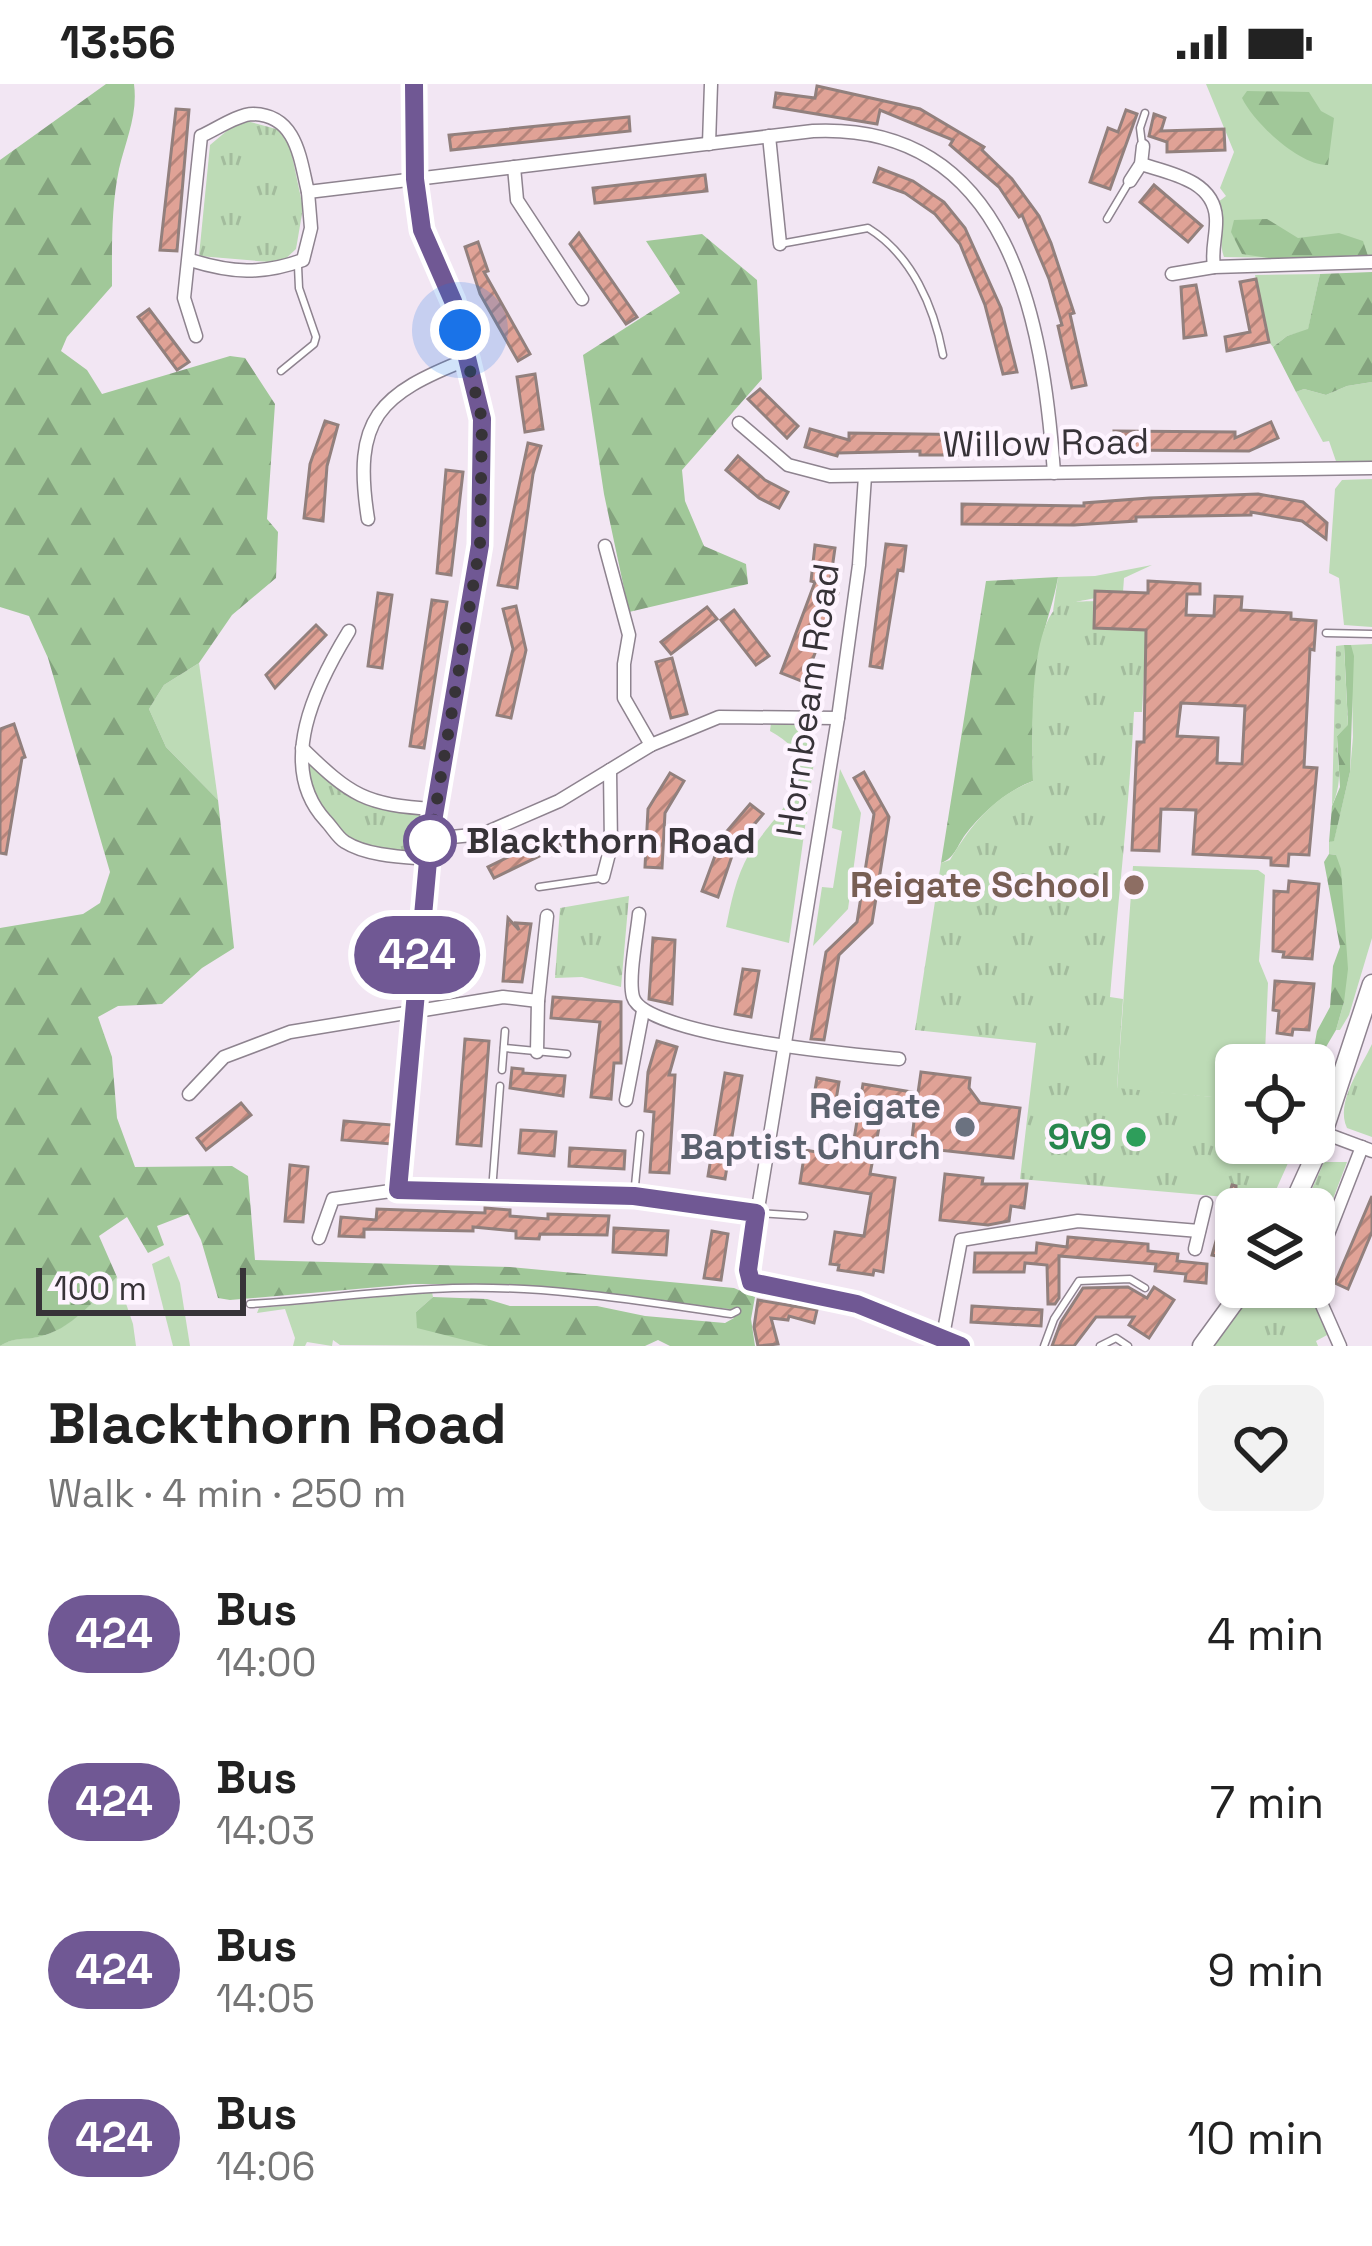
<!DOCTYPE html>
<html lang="en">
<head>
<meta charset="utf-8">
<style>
	:root { --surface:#fff; --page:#f2f2f2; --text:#222; --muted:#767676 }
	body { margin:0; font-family:"Space Grotesk",sans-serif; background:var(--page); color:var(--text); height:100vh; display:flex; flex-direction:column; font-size:45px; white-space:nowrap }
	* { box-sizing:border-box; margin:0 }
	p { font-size:39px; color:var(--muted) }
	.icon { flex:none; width:66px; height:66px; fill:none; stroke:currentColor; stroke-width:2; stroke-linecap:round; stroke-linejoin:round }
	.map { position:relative; height:1262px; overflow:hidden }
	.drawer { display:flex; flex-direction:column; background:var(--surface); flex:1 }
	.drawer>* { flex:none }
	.badge { padding:0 24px; border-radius:39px; font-size:42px; line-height:78px }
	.tools { position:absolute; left:1215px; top:960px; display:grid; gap:24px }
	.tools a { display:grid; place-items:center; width:120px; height:120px; border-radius:18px; background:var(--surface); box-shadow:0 3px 9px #0004; font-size:60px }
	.scale { position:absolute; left:36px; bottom:30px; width:210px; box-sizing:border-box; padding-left:12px; border:6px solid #373338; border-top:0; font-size:33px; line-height:42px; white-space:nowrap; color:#373338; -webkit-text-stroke:9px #fef4ff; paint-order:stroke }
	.you { position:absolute; width:60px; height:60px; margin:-30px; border:9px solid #fff; border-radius:50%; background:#1a73e8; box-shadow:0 0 0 18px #1a73e833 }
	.map>.badge { position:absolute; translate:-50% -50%; box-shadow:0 0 0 6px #fff }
	.round { display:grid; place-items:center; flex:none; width:126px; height:126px; border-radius:18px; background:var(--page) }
	.overview { display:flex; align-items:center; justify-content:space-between; height:204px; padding:0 48px }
	h1 { font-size:57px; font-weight:700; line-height:90px }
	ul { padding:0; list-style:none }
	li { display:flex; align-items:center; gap:36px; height:168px; padding:0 48px }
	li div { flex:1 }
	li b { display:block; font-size:45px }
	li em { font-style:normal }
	li .badge { min-width:132px; font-weight:700; text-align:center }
	.status { display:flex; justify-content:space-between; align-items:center; height:84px; padding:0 60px; background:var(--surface); direction:ltr }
	.status svg { height:33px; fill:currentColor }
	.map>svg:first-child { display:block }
	.grass { fill:#bddbb6 }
	.forest { fill:url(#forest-firs) }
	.park { fill:url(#park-tufts) }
	.garden { fill:url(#garden-dots) }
	.building { fill:url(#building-hatch); stroke:#92807d; stroke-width:3; fill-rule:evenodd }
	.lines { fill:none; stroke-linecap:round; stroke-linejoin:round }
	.lane-casing { stroke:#8e838f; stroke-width:9 }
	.street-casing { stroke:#8e838f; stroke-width:15 }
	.primary-casing { stroke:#8e838f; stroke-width:21 }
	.lane { stroke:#fff; stroke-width:6 }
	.street { stroke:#fff; stroke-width:12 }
	.primary { stroke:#fff; stroke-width:18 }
	.line-casing { stroke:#fff; stroke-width:27 }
	.line { stroke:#705894; stroke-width:18 }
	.walk { stroke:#373338; stroke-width:12; stroke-dasharray:0 21.6 }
	.stop-dot { fill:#fff; stroke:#705894; stroke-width:6 }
	.education-dot { fill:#8d6e63; stroke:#fef4ff; stroke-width:4.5 }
	.worship-dot { fill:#6b7280; stroke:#fef4ff; stroke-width:4.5 }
	.leisure-dot { fill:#2e9e5b; stroke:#fef4ff; stroke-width:4.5 }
	.labels { text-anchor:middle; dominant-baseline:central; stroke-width:9; stroke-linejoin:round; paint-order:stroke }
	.street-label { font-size:36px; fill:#373338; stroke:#fef4ff }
	.stop-label { font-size:36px; font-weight:bold; fill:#373338; stroke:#fef4ff; text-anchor:start }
	.education-label { font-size:36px; font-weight:bold; fill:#785e54; stroke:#fef4ff; text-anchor:end }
	.worship-label { font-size:36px; font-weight:bold; fill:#5b616d; stroke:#fef4ff; text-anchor:end }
	.leisure-label { font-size:36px; font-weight:bold; fill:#27864d; stroke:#fef4ff; text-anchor:end }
</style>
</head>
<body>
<div class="status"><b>13:56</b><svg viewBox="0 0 49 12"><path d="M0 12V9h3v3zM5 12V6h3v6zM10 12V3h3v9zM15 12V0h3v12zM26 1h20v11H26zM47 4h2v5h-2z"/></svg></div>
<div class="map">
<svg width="1372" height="1262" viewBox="0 0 1372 1262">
	<defs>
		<pattern id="forest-firs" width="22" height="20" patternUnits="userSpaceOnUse" patternTransform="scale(3)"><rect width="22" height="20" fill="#a1c899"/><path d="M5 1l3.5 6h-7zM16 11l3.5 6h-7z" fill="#84a37e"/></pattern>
		<pattern id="park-tufts" width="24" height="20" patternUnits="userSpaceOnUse" patternTransform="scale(3)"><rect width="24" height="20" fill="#bddbb6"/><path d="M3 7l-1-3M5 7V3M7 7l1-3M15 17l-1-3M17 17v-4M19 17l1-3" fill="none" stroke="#a3bc9d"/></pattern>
		<pattern id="garden-dots" width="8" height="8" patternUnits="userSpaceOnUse" patternTransform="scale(3)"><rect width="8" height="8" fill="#bddbb6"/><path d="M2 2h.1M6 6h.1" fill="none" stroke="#a3bc9d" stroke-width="1.8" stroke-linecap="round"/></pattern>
		<pattern id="building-hatch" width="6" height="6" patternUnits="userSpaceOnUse" patternTransform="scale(3)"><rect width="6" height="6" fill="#e0a296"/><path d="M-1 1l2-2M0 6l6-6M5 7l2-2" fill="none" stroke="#b6857b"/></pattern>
	</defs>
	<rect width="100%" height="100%" fill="#f2e6f3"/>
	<g class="grass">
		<path d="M1206,0H1372V175L1224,173C1217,154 1228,138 1217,119L1226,112L1220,104L1234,68Z"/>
		<polygon points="1320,190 1308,246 1287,252 1273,263 1269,258 1255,191"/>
		<polygon points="1372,298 1372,383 1338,383 1329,357 1323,358 1296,308 1304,305 1326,311 1347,302"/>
		<polygon points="1372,395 1372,543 1344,541 1339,494 1329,489 1335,405 1342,396"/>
		<path d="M1152,481L1124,494L1123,508C1100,515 1073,515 1053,527L1058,493L1095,492Z"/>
		<polygon points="1372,560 1372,854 1349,931 1340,946 1336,946 1344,918 1336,771 1329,770 1329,758 1334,756 1350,688 1353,653 1351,561"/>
		<polygon points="199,579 218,716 166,663 149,625 164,601"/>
		<path d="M771,639L808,641L817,656L789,859L726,843C731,818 736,793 749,770C772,730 839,684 770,647Z"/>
		<polygon points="840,685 861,729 848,825 813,862 822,803 833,804 842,747 832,744"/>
		<polygon points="1133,782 1258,786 1265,791 1259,877 1268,899 1265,969 1252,968 1251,981 1236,981 1236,1015 1117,1005"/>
		<polygon points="169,1172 180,1199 190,1262 173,1262 152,1180"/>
		<path d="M117,1193L133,1240L136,1262H0C15,1251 31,1257 48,1250C76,1239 95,1215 117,1193Z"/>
		<polygon points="432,1208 433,1213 416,1228 488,1262 340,1261 333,1256 332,1262 307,1258 305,1262 293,1262 295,1254 285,1225 257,1229 259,1224"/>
	</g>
	<g class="forest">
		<path d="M106,0H134C138,31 126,55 119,85C111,124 112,163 112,202L67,253L61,267L87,286L102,310L230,272L245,274L275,320L267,435L278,448L276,494L232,531L199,579L164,601L149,625L166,663L218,716L234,864L202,884L162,920L118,922L98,933L112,973L117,1034L135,1083L232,1082L248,1092L255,1176L510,1183L734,1204L755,1213L751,1235L755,1262H670L658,1256L645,1262H488L417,1244L416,1228L433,1213L487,1215L510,1222H597L645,1232L725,1239L734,1234L729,1225L545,1203L471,1200H413L230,1216L218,1214L201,1156L188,1130L157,1142L164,1161L148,1169L127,1133L99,1152L117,1193C94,1216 72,1246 38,1253C24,1256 13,1253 0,1262V844L83,830L100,819L110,788L48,574L29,532L0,523V76Z"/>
		<path d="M1247,7L1309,8L1321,27L1334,34L1328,81C1300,82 1254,39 1242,14Z"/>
		<polygon points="1267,135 1298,154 1339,149 1363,157 1369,175 1282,176 1242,170 1231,148 1234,136"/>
		<polygon points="702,150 757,196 762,295 682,386 685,417 704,462 746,480 748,500 629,528 604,410 583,271 680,209 646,157"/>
		<polygon points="1372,188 1372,298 1347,302 1326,311 1304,305 1296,308 1273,263 1287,252 1308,245 1320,190"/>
		<path d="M1058,493C1054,517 1046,537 1041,560C1032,606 1032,650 1033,697C1008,706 981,729 965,751C957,762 955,774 941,779L986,497Z"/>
		<polygon points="1344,561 1351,561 1354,572 1350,688 1334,757 1329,758 1332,722 1340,703 1337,652 1348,640"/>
		<polygon points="1329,770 1336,771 1341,785 1348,885 1344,918 1336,946 1326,963 1314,1009 1314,981 1311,981 1317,947 1330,923 1333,882 1340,863 1324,778"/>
	</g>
	<g class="park">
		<polygon points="247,37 280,46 289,57 303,124 296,165 281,179 199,172 210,61 229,45"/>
		<path d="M1095,517V544L1147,532L1142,628H1134C1129,724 1118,817 1110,913L1123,915L1117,1004L1236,1015V1059H1297L1271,1117L1020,1095L1036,959L915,946L941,779L950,776C971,741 994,712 1033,697C1032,656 1029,563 1052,529C1061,516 1080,518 1095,517Z"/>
		<polygon points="306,671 360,715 383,726 423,726 423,770 396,770 348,755 312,711"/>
		<polygon points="629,812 621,903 582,893 555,894 560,824"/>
		<path d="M1372,960V1053L1347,1044C1335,1018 1361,984 1372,960Z"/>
		<polygon points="1324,1078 1347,1078 1314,1165 1314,1125 1303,1125"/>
		<polygon points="1256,1203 1308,1203 1329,1250 1316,1257 1318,1262 1214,1262"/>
	</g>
	<path class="garden" d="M1344,561L1348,641L1337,652C1337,680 1344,695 1332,722L1336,562Z"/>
	<g class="building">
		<polygon points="817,2 920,25 984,63 982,66 1012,95 1039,132 1051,159 1074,229 1070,230 1086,301 1072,304 1058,242 1062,241 1049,195 1022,131 1019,133 999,103 950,61 953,56 880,26 877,40 774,23 776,9 815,14"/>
		<polygon points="176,25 189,26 177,167 160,166"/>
		<polygon points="1126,26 1137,30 1110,105 1090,98 1108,44 1118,48"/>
		<polygon points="1154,30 1165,34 1161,47 1224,45 1225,66 1167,68 1167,58 1149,52"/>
		<polygon points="629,33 630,47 451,66 449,51"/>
		<polygon points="879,84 913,97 944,118 965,144 1001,224 1017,288 1003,290 985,221 960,160 935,130 905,109 874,98"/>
		<polygon points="705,91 707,107 595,119 593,104"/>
		<polygon points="1154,101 1202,142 1188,158 1140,118"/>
		<polygon points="579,149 637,233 626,240 570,160"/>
		<polygon points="478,158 488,187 484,188 530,270 518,277 480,210 465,163"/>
		<polygon points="1256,195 1269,258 1227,267 1225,253 1250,248 1240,198"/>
		<polygon points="1196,201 1206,251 1184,254 1181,203"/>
		<polygon points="149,225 189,278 177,286 138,233"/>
		<polygon points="535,290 543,345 525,348 517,293"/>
		<polygon points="760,305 798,342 787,354 748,315"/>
		<polygon points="325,337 338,341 327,382 323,437 304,434 310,380"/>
		<polygon points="1271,338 1278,354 1249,367 1115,366 1114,347 1235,348 1235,354"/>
		<polygon points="810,345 849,356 849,349 989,351 989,371 920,371 920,367 838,369 837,372 805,363"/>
		<polygon points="528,359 541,362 533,390 517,504 498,501"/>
		<polygon points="738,372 765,396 788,408 779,424 759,414 726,386"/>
		<polygon points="446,386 463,388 451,491 437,489"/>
		<polygon points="1258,410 1303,418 1327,439 1326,455 1302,437 1251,428 1251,431 1136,433 1136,437 1074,441 962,440 962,420 1084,422 1084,419 1149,414"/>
		<polygon points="886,460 906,462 903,487 898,486 882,584 870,582"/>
		<polygon points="815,461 835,464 829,506 838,509 804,598 781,589 815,498 811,497"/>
		<path d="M1148,497L1200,500V510H1187L1186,531L1214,532L1215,512L1242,513L1241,526L1291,529V535L1316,537L1314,566L1310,565L1304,683L1317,684L1309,771L1289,770L1288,782L1271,781V774L1193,770L1196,726L1161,725L1159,767L1132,766L1137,658H1144L1146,546L1094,544L1095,507L1148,509ZM1181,619L1245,622L1242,680L1217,679L1218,654L1177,652Z"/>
		<polygon points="378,509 392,511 382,584 368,582"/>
		<polygon points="432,516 447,518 424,664 410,662"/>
		<polygon points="516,522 526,566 511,634 497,631 513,565 503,525"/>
		<polygon points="707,523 717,535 671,570 661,558"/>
		<polygon points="734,526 769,572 756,581 721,536"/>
		<polygon points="316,541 326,551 275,604 266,591"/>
		<polygon points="672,574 687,630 671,634 656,578"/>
		<polygon points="14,640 25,673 22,674 6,770 0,769 0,645"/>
		<polygon points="864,688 889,733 872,839 839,871 824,956 811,955 826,868 857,838 874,730 854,694"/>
		<polygon points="670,689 684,697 665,729 662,784 645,783 648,725"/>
		<polygon points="750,720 763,730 735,763 718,813 702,807 722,753"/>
		<polygon points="555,750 560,762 494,794 488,783"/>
		<polygon points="1289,797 1319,800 1312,875 1283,873 1284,868 1273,867 1274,807 1288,808"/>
		<polygon points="508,834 519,846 516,839 531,840 522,898 503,897"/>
		<polygon points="443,841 464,843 460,893 440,892"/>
		<polygon points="380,843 398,845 394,892 375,891"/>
		<polygon points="653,854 675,856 672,920 649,915"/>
		<polygon points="743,885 759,887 751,933 735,930"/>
		<polygon points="1275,897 1314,900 1309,946 1293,945 1292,951 1277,949 1279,927 1273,926"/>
		<polygon points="553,913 621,918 621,979 614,979 611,1015 591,1013 600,938 551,934"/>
		<polygon points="465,955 489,957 481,1062 457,1060"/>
		<polygon points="657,957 677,963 669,991 675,991 669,1089 650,1088 654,1028 645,1027 648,988"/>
		<polygon points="512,984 523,985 523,989 565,992 563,1012 510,1004"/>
		<polygon points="921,988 970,994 969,1004 980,1019 1020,1024 1013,1074 911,1063 915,1029 883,1023 870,1090 895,1094 883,1188 874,1186 873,1191 838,1186 839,1181 830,1180 835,1148 864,1152 871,1110 800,1099 805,1066 851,1074 863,1000 918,1009"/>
		<polygon points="725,989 742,992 725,1095 708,1092"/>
		<polygon points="817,994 839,998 833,1034 811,1030"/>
		<polygon points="241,1019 251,1031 206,1066 197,1054"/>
		<polygon points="344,1037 393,1041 391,1060 342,1056"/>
		<polygon points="521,1046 556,1048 554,1072 519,1069"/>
		<polygon points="570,1064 625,1067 624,1085 569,1082"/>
		<polygon points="290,1081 308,1083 303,1138 285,1137"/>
		<polygon points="945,1090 983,1094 982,1100 1027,1100 1024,1124 1011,1122 1009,1137 988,1141 940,1136"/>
		<polygon points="1232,1101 1236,1102 1236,1156 1232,1175 1212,1171"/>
		<polygon points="1372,1112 1372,1148 1348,1205 1335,1199"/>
		<polygon points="485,1124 510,1126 510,1132 548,1135 548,1130 609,1132 607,1151 540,1150 539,1155 516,1154 516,1147 473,1143 473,1147 364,1145 364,1153 339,1152 341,1133 376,1136 377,1125 485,1129"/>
		<polygon points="614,1144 668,1147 666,1171 613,1168"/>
		<polygon points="712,1147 728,1150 721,1196 704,1194"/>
		<polygon points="1068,1153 1148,1160 1148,1167 1178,1170 1177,1177 1207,1180 1206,1199 1185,1197 1186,1190 1155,1187 1156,1180 1059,1172 1059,1214 1055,1220 1048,1220 1047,1181 1025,1179 1024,1188 974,1188 975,1169 1036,1169 1037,1159 1067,1163"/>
		<polygon points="1128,1203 1147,1214 1154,1203 1174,1216 1149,1254 1129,1241 1134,1233 1096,1233 1074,1262 1052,1262 1061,1238 1083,1204"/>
		<polygon points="758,1216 817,1226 814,1239 789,1232 788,1236 771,1234 778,1260 758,1262 754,1243"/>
		<polygon points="972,1222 1042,1226 1041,1242 971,1238"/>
	</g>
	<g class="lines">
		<defs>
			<g id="lane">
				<polyline points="1142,60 1140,44 1145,29"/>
				<polyline points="1107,135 1129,98"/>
				<path d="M780,160L868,144C912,171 934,223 943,271"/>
				<polyline points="281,287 314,260 316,253 299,204 298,182"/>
				<polyline points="1326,549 1372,550"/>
				<polyline points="539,803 601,794"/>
				<polyline points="504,964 567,970"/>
				<polyline points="502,986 505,947"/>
				<polyline points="492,1107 500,1002"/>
				<polyline points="634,1112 640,1050"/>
				<polyline points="760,1129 804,1132"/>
				<path d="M250,1220C318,1216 385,1206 453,1204C546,1201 640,1217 731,1230L737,1227"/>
				<polyline points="1044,1262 1054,1235 1079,1197 1130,1195 1145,1204"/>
				<polyline points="1100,1262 1116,1254 1128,1262"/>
			</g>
			<g id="street">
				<polyline points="769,52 780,160"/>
				<polyline points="709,60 711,0"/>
				<path d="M1141,80C1169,89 1214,96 1216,134C1217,151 1211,165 1214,183"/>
				<polyline points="514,83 517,116 582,215"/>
				<polyline points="1130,97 1141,80 1143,62"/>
				<path d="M190,176C232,189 262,191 303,176L311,144L308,108"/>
				<polyline points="1172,190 1214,183 1372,178"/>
				<path d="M196,252L184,214L201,52C215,46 238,30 253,30C297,31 300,75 308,108L813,47C1010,38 1043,236 1054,389"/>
				<polyline points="739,339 788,381 830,392 1372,384"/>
				<polyline points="865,392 859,481 838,634 748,1186 751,1198 857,1220 961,1262"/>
				<path d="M368,435C352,334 379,310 468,275"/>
				<polyline points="605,462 629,551 624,580 624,614 651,661"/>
				<path d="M349,547C316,601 275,682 326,737C332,743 338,754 345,758C367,772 403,773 428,775"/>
				<path d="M302,664C351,712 365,721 435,725"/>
				<polyline points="430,755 483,750 559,717 651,661 719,633 838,634"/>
				<polyline points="603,793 611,762 610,686"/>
				<path d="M639,830C637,851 628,894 633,913C644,952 858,971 899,975"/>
				<polyline points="537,968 538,917"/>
				<polyline points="189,1010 224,973 290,948 503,913 538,917 547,832"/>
				<polyline points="626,1016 643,927"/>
				<polyline points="1324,1049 1372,1067"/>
				<polyline points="398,1106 430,755 480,461 482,335 453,217 422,146 415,95 414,0"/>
				<polyline points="319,1154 333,1115 398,1106 634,1112 756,1129"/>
				<polyline points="1195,1165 1206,1119"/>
				<polyline points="1314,1186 1362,1063"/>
				<polyline points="1314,1203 1340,1262"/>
				<polyline points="942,1257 961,1156 1078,1137 1199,1147"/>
			</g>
			<g id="primary">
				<polyline points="1291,1125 1316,1070 1372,900"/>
				<polyline points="1202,1262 1245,1203"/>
			</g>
		</defs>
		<use href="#lane" class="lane-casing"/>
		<use href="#street" class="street-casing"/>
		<use href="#primary" class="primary-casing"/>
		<use href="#lane" class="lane"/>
		<use href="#street" class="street"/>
		<use href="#primary" class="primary"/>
	</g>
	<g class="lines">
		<defs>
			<polyline id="line" points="414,0 415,95 422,146 453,217 482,335 480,461 430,755 398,1106 634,1112 756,1129 748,1186 751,1198 857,1220 961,1262"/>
		</defs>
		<use href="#line" class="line-casing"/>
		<use href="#line" class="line"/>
		<polyline class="walk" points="430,757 480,461 482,335 460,246"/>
	</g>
	<circle class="stop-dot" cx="430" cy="757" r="24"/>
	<circle class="education-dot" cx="1134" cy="801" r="12"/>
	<circle class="worship-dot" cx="965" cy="1043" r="12"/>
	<circle class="leisure-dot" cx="1136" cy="1053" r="12"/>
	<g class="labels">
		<g class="street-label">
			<text transform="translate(1046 359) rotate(-1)">Willow Road</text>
			<text transform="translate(808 616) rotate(-82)">Hornbeam Road</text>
		</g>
		<g class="stop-label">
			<text x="466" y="757">Blackthorn Road</text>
		</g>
		<g class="education-label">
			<text x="1110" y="801">Reigate School</text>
		</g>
		<g class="worship-label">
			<text x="941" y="1022">Reigate<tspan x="941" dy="41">Baptist Church</tspan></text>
		</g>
		<g class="leisure-label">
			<text x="1112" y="1053">9v9</text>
		</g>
	</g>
</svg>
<div class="tools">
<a><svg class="icon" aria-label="locate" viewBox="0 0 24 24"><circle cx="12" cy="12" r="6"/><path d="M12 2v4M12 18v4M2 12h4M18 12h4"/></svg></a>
<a><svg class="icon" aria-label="layers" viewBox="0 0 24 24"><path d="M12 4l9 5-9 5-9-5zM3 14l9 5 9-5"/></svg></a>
</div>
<div class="scale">100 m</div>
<div class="you" style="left:460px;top:246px"></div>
<b class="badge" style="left:417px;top:871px;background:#705894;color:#fff">424</b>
</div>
<section class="drawer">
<div class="overview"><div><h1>Blackthorn Road</h1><p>Walk · 4 min · 250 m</p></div><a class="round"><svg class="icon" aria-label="heart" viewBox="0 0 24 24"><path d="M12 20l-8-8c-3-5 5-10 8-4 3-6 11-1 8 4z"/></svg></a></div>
<ul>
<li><span class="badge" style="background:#705894;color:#fff">424</span><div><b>Bus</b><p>14:00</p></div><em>4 min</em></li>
<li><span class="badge" style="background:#705894;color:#fff">424</span><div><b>Bus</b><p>14:03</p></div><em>7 min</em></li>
<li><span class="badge" style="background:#705894;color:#fff">424</span><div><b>Bus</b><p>14:05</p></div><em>9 min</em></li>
<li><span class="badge" style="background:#705894;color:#fff">424</span><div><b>Bus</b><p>14:06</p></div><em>10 min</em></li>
</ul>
</section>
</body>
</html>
